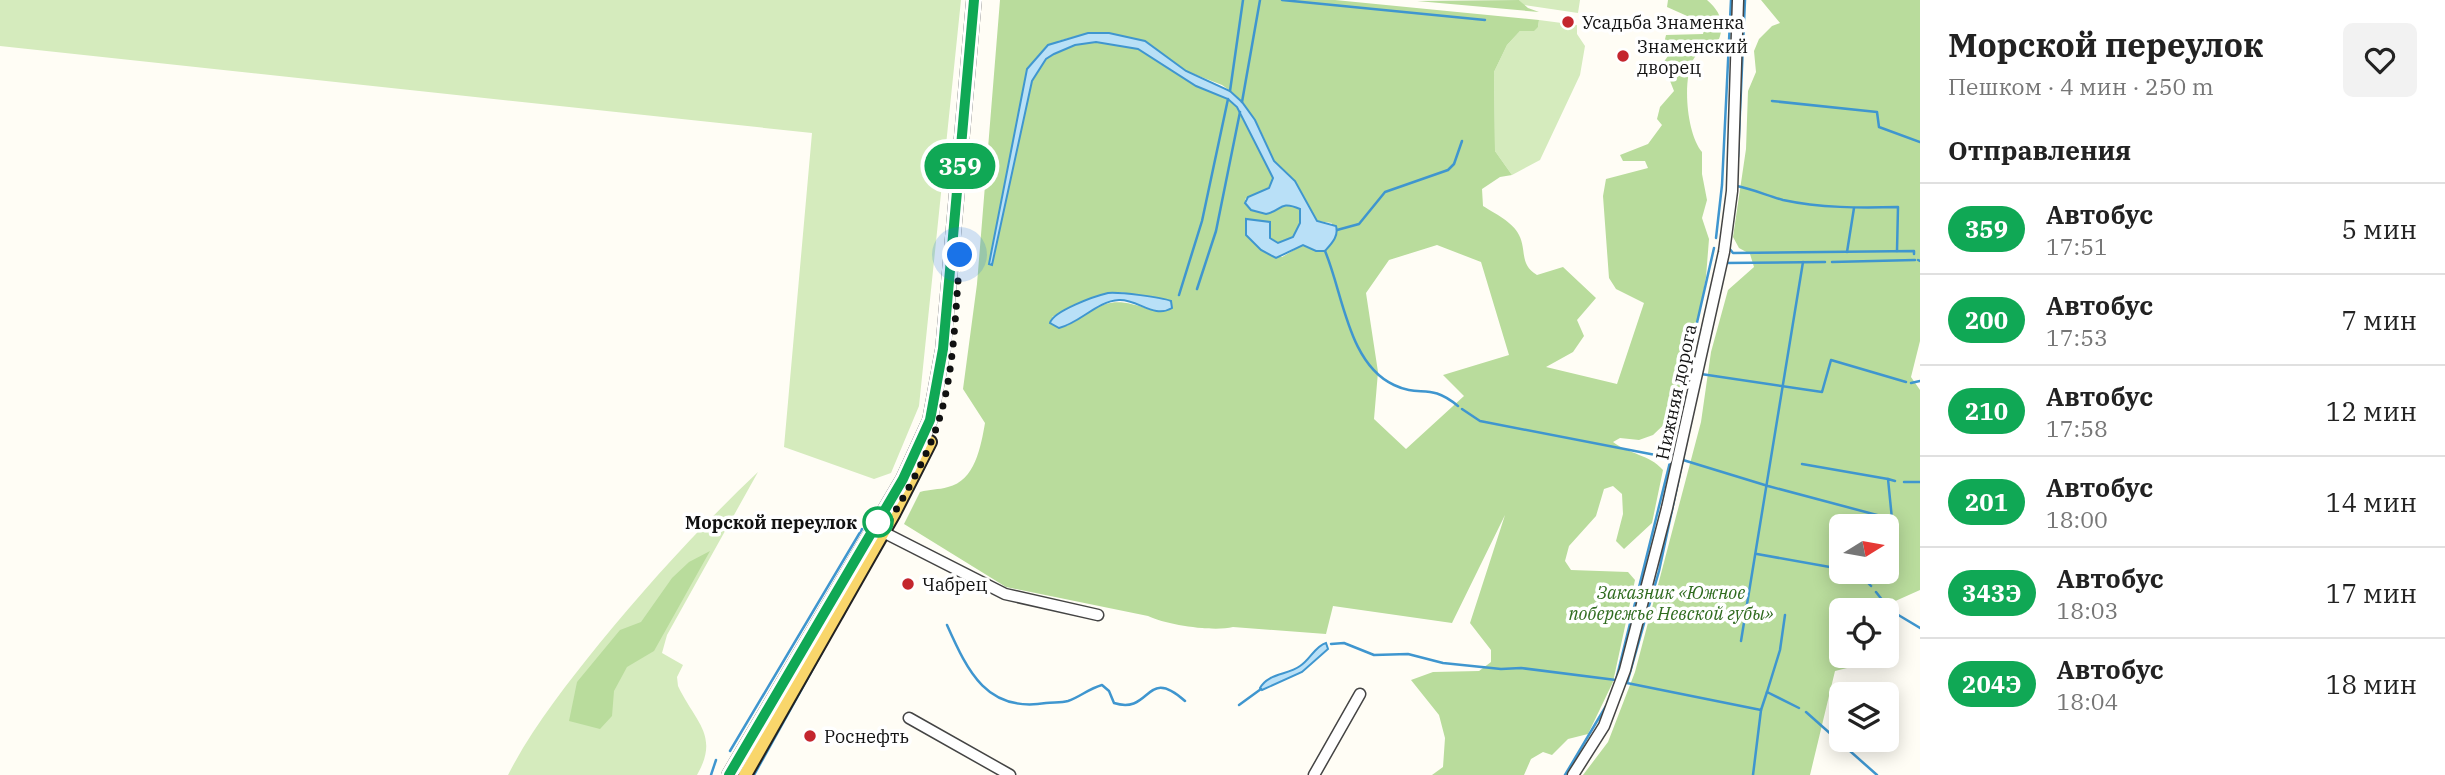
<!DOCTYPE html>
<html lang="ru">
<head>
<meta charset="utf-8">
<style>
	:root { --surface:#fff; --page:#f2f2f2; --text:#222; --muted:#767676; --line:#e0e0e0 }
	body { margin:0; font-family:"IBM Plex Serif",serif; background:var(--page); color:var(--text); height:100vh; display:flex; flex-direction:column; font-size:26px; white-space:nowrap }
	* { box-sizing:border-box; margin:0 }
	p { font-size:23px; color:var(--muted) }
	.icon { flex:none; width:38px; height:38px; fill:none; stroke:currentColor; stroke-width:2; stroke-linecap:round; stroke-linejoin:round }
	.map { position:relative; flex:1; overflow:hidden }
	.side { display:flex; flex-direction:column; background:var(--surface); width:525px }
	.side>* { flex:none }
	.badge { padding:0 14px; border-radius:23px; font-size:24px; line-height:46px }
	.needle { width:46px; rotate:79deg }
	.buttons { position:absolute; left:1829px; top:514px; display:grid; gap:14px }
	.buttons a { display:grid; place-items:center; width:70px; height:70px; border-radius:10px; background:var(--surface); box-shadow:0 4px 18px #0003; font-size:35px }
	.you { position:absolute; width:35px; height:35px; margin:-18px; border:5px solid #fff; border-radius:50%; background:#1a73e8; box-shadow:0 0 0 10px #1a73e833 }
	.map>.badge { position:absolute; translate:-50% -50%; box-shadow:0 0 0 4px #fff }
	h2 { padding:0 28px; font-size:26px; line-height:63px }
	.round { display:grid; place-items:center; flex:none; width:74px; height:74px; border-radius:10px; background:var(--page) }
	.summary { display:flex; align-items:center; justify-content:space-between; height:119px; padding:0 28px }
	h1 { font-size:33px; font-weight:700; line-height:52px }
	ul { padding:0; list-style:none }
	li { display:flex; align-items:center; gap:21px; height:91px; padding:0 28px; border-top:2px solid var(--line) }
	li div { flex:1 }
	li b { display:block; font-size:26px }
	li em { font-style:normal }
	li .badge { min-width:77px; font-weight:700; text-align:center }
	main { display:flex; flex:1; min-height:0 }
	.map>svg:first-child { display:block }
	.green { fill:#d5ebbd }
	.forest { fill:#b9dc9c; fill-rule:evenodd }
	.water { fill:#b9e0f7; stroke:#3f96cf; stroke-width:2 }
	.lines { fill:none; stroke-linecap:round; stroke-linejoin:round }
	.stream { stroke:#3f96cf; stroke-width:2.5 }
	.minor-casing { stroke:#444; stroke-width:13 }
	.major-casing { stroke:#222; stroke-width:16 }
	.minor { stroke:#fff; stroke-width:10 }
	.major { stroke:#f9d66b; stroke-width:12 }
	.line-casing { stroke:#fff; stroke-width:16 }
	.line { stroke:#10a855; stroke-width:10 }
	.walk { stroke:#111; stroke-width:7; stroke-dasharray:0 12.6 }
	.poi-dot { fill:#c4262e; stroke:#fff; stroke-width:2.5 }
	.stop-dot { fill:#fff; stroke:#10a855; stroke-width:3.5 }
	.labels { text-anchor:middle; dominant-baseline:central; stroke-width:7; stroke-linejoin:round; paint-order:stroke }
	.poi-label { font-size:18px; fill:#111; stroke:#fff; text-anchor:start }
	.street-label { font-size:18px; fill:#111; stroke:#fff }
	.stop-label { font-size:18px; font-weight:bold; fill:#111; stroke:#fff; text-anchor:end }
	.park-label { font-size:18px; font-style:italic; fill:#2f6b1f; stroke:#fff }
</style>
</head>
<body>
<main>
<div class="map">
<svg width="1920" height="775" viewBox="0 0 1920 775">
	<rect width="100%" height="100%" fill="#fffdf5"/>
	<g class="green">
		<polygon points="0,0 961,0 919,406 891,473 874,479 784,447 812,133 0,46"/>
		<polygon points="1519,0 1580,0 1578,13 1524,5"/>
		<polygon points="1539,20 1577,25 1577,34 1585,46 1580,75 1540,160 1512,175 1495,151 1494,72 1507,45 1520,31 1538,27"/>
		<path d="M758,472L667,635L662,653L683,665L677,677L678,686C695,722 720,735 697,775H508C532,728 566,685 599,644C649,583 701,526 758,472Z"/>
	</g>
	<g class="forest">
		<path d="M1000,0H1335L1539,20L1538,27L1534,31H1520L1507,45L1494,72L1495,151L1512,175L1500,177L1482,189L1483,206C1494,213 1513,222 1519,235C1527,251 1519,264 1537,275L1563,267L1596,298L1577,320L1584,336L1573,352L1546,367L1617,384L1644,303L1616,289L1609,278L1603,196L1606,179L1648,168L1645,161H1623L1620,155L1648,144L1662,125L1657,119L1660,107L1674,91L1663,63L1668,56L1663,48L1666,35L1703,34L1705,24L1667,7L1668,0H1707C1720,11 1725,23 1719,39C1708,44 1699,49 1693,60C1682,82 1687,134 1702,152V174L1707,200L1702,218L1709,239L1706,277L1689,369L1676,413L1653,435L1639,440L1620,438L1613,442C1630,455 1649,454 1663,470L1652,523L1624,549L1616,541L1623,514L1622,494L1613,486L1604,489L1596,516L1569,546L1565,561L1571,570L1628,572L1635,580L1613,682L1588,734L1568,739L1552,755L1543,752L1531,759L1524,775H1432L1443,767L1445,738L1439,715L1411,680L1433,672L1479,671L1491,662V650L1470,623L1505,515L1452,623L1333,606L1326,634L1233,627C1213,632 1167,625 1148,616L1006,587L904,524L920,492C930,489 938,490 948,487C975,481 981,446 985,423L963,389L977,284ZM1088,33H1109L1125,37L1163,54L1186,71L1222,85L1232,92L1242,102L1260,129L1274,161L1295,181L1317,221L1332,223L1316,251L1303,245L1282,257L1261,250L1246,235L1270,237L1278,243L1293,237L1299,229L1300,209C1285,203 1279,207 1266,214L1251,210L1245,199L1269,188L1273,178L1237,107L1228,99L1196,86L1138,49L1096,42L1075,45L1055,54L1046,59L1032,82L992,265L989,264L1027,69L1058,41ZM1437,245L1481,262L1509,355L1443,375L1464,396L1406,449L1374,419L1378,372L1366,293L1389,260ZM1122,292L1151,299H1166L1151,310C1108,294 1103,304 1067,326L1052,317L1097,296Z"/>
		<polygon points="1519,0 1528,8 1539,12 1417,1"/>
		<path d="M1761,0H1920V341L1911,377L1920,390V590L1873,611H1841V656H1863V664L1835,671L1810,775H1583L1608,742L1635,672L1701,422L1711,352L1728,290L1754,267L1750,254L1739,248L1733,237L1746,149L1748,91L1756,72L1754,51L1759,39L1772,26L1780,23ZM1841,527H1886V572H1841Z"/>
		<polygon points="710,551 654,651 627,667 614,691 612,716 600,729 569,721 577,682 620,630 641,622 672,578 689,562"/>
	</g>
	<g class="water">
		<path d="M1088,33H1109L1145,41L1186,71L1230,91L1242,102L1255,120L1274,161L1295,181L1317,221L1336,226C1339,236 1332,243 1325,251H1316L1303,245L1276,258L1261,250L1246,235V219L1270,222V238L1278,243L1293,237L1300,223V209C1279,200 1282,211 1266,214L1251,210L1245,203L1248,197L1269,188L1273,178L1237,107L1228,99L1196,86L1138,49L1096,42L1075,45L1054,54L1046,59L1032,81L992,265L989,264L1027,69L1048,45Z"/>
		<path d="M1108,293C1120,292 1161,297 1171,301L1172,308C1154,319 1138,299 1119,300C1097,301 1080,323 1059,328L1050,323C1053,311 1095,296 1108,293Z"/>
		<path d="M1326,643L1328,649L1302,672L1262,690L1260,688C1268,673 1288,675 1300,666C1310,660 1315,646 1326,643Z"/>
	</g>
	<g class="lines">
		<g class="stream">
			<polyline points="1282,0 1485,20"/>
			<polyline points="1230,91 1243,0"/>
			<polyline points="1772,101 1877,112 1879,127 1920,142"/>
			<polyline points="1242,102 1260,0"/>
			<polyline points="1738,157 1745,0"/>
			<path d="M1737,186C1753,189 1768,196 1783,200C1820,208 1860,208 1898,207L1897,251"/>
			<polyline points="1337,230 1359,224 1385,192 1448,170 1454,164 1462,141"/>
			<polyline points="1716,238 1722,185 1731,0"/>
			<polyline points="1729,248 1733,253 1914,251 1914,254"/>
			<path d="M1325,251C1343,293 1348,364 1394,385C1421,398 1429,382 1458,406"/>
			<polyline points="1847,252 1854,208"/>
			<polyline points="1918,260 1920,261"/>
			<polyline points="1832,262 1915,260"/>
			<polyline points="1725,263 1825,262"/>
			<polyline points="1197,289 1216,231 1240,112"/>
			<polyline points="1179,295 1202,221 1228,99"/>
			<polyline points="1701,374 1822,392 1831,360 1906,382"/>
			<polyline points="1911,383 1920,381"/>
			<polyline points="1694,407 1659,571 1627,683 1761,710 1767,692 1799,708"/>
			<polyline points="1462,409 1480,421 1671,458"/>
			<polyline points="1683,460 1768,486 1892,519 1888,479 1895,481"/>
			<polyline points="1802,464 1888,479"/>
			<polyline points="1904,482 1920,482"/>
			<polyline points="1757,554 1841,569"/>
			<polyline points="1858,572 1871,586"/>
			<polyline points="1876,592 1890,610 1920,628"/>
			<polyline points="842,618 854,595"/>
			<path d="M947,625C968,672 987,713 1046,703C1053,702 1061,703 1068,701C1080,697 1088,689 1102,685L1109,691L1114,703C1152,715 1145,665 1185,701"/>
			<polyline points="1741,641 1803,262"/>
			<polyline points="1331,644 1344,643 1374,655 1408,654 1443,663 1501,669 1521,668 1616,680"/>
			<polyline points="1616,680 1671,458 1686,371 1714,248"/>
			<polyline points="1767,692 1780,650 1785,615"/>
			<polyline points="1239,705 1261,689"/>
			<polyline points="1806,712 1877,775"/>
			<polyline points="730,751 862,529"/>
			<polyline points="711,775 716,760"/>
			<polyline points="754,775 829,640"/>
			<polyline points="1565,775 1606,706"/>
			<polyline points="1753,775 1761,710"/>
		</g>
		<defs>
			<g id="minor">
				<polyline points="883,532 1005,594 1098,615"/>
				<polyline points="909,718 1010,775"/>
				<polyline points="1314,775 1360,694"/>
				<polyline points="1573,775 1604,726 1625,670 1667,508 1724,252 1732,191 1738,0"/>
			</g>
			<g id="major">
				<polyline points="729,775 903,479 930,420 943,349 974,0"/>
				<polyline points="745,775 894,513 930,442"/>
			</g>
		</defs>
		<use href="#minor" class="minor-casing"/>
		<use href="#major" class="major-casing"/>
		<use href="#minor" class="minor"/>
		<use href="#major" class="major"/>
	</g>
	<g class="lines">
		<defs>
			<polyline id="line" points="729,775 903,479 930,420 943,349 974,0"/>
		</defs>
		<use href="#line" class="line-casing"/>
		<use href="#line" class="line"/>
		<path class="walk" d="M878,522L883,532C903,498 924,464 937,426C955,373 955,311 960,255"/>
	</g>
	<g class="poi-dot">
		<circle cx="1568" cy="22" r="7"/>
		<circle cx="1623" cy="56" r="7"/>
		<circle cx="908" cy="584" r="7"/>
		<circle cx="810" cy="736" r="7"/>
	</g>
	<circle class="stop-dot" cx="878" cy="522" r="14"/>
	<g class="labels">
		<g class="poi-label">
			<text x="1582" y="22">Усадьба Знаменка</text>
			<text x="1637" y="46">Знаменский<tspan x="1637" dy="21">дворец</tspan></text>
			<text x="922" y="584">Чабрец</text>
			<text x="824" y="736">Роснефть</text>
		</g>
		<g class="street-label">
			<text transform="translate(1676 392) rotate(-78)">Нижняя дорога</text>
		</g>
		<g class="stop-label">
			<text x="857" y="522">Морской переулок</text>
		</g>
		<g class="park-label">
			<text x="1671" y="592">Заказник «Южное<tspan x="1671" dy="21">побережье Невской губы»</tspan></text>
		</g>
	</g>
</svg>
<div class="buttons">
<a><svg class="needle" viewBox="-14 -14 28 28"><path d="M0-13l5 13h-10z" fill="#e53935"/><path d="M0 13l5-13h-10z" fill="#767676"/></svg></a>
<a><svg class="icon" aria-label="locate" viewBox="0 0 24 24"><circle cx="12" cy="12" r="6"/><path d="M12 2v4M12 18v4M2 12h4M18 12h4"/></svg></a>
<a><svg class="icon" aria-label="layers" viewBox="0 0 24 24"><path d="M12 4l9 5-9 5-9-5zM3 14l9 5 9-5"/></svg></a>
</div>
<div class="you" style="left:960px;top:255px"></div>
<b class="badge" style="left:960px;top:166px;background:#10a855;color:#fff">359</b>
</div>
<section class="side">
<div class="summary"><div><h1>Морской переулок</h1><p>Пешком · 4 мин · 250 m</p></div><a class="round"><svg class="icon" aria-label="heart" viewBox="0 0 24 24"><path d="M12 20l-8-8c-3-5 5-10 8-4 3-6 11-1 8 4z"/></svg></a></div>
<h2>Отправления</h2>
<ul>
<li><span class="badge" style="background:#10a855;color:#fff">359</span><div><b>Автобус</b><p>17:51</p></div><em>5 мин</em></li>
<li><span class="badge" style="background:#10a855;color:#fff">200</span><div><b>Автобус</b><p>17:53</p></div><em>7 мин</em></li>
<li><span class="badge" style="background:#10a855;color:#fff">210</span><div><b>Автобус</b><p>17:58</p></div><em>12 мин</em></li>
<li><span class="badge" style="background:#10a855;color:#fff">201</span><div><b>Автобус</b><p>18:00</p></div><em>14 мин</em></li>
<li><span class="badge" style="background:#10a855;color:#fff">343Э</span><div><b>Автобус</b><p>18:03</p></div><em>17 мин</em></li>
<li><span class="badge" style="background:#10a855;color:#fff">204Э</span><div><b>Автобус</b><p>18:04</p></div><em>18 мин</em></li>
</ul>
</section>
</main>
</body>
</html>
